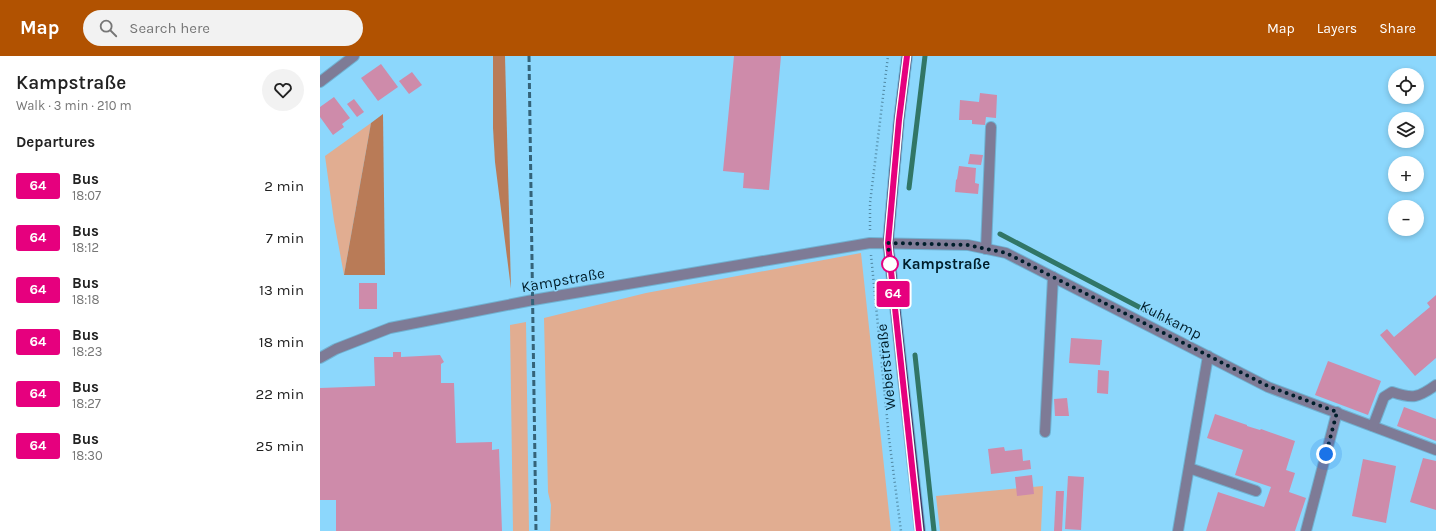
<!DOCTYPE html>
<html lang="en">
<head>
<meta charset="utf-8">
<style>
	:root { --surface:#fff; --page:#f2f2f2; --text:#222; --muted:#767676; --accent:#b15201 }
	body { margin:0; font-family:Karla,sans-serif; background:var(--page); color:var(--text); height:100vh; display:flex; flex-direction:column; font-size:15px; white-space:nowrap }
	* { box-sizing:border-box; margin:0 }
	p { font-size:13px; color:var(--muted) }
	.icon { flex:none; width:22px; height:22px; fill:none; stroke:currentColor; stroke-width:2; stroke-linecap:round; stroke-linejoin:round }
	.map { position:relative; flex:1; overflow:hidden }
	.panel { display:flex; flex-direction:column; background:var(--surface); width:320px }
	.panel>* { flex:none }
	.badge { padding:0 8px; border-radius:3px; font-size:14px; line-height:26px }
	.tools { position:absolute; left:1068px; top:12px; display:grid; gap:8px }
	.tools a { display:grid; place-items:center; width:36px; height:36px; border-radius:50%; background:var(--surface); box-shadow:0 2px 6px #0003; font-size:20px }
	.you { position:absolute; width:20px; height:20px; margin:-10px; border:3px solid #fff; border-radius:50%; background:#1a73e8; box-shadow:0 0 0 6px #1a73e833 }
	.map>.badge { position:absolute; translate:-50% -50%; box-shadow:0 0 0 2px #fff }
	h2 { padding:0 16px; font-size:15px; line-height:36px }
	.round { display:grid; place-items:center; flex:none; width:42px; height:42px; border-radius:21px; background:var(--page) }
	.summary { display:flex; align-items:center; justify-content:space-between; height:68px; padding:0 16px }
	h1 { font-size:19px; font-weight:600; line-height:30px }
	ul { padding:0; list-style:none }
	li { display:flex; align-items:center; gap:12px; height:52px; padding:0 16px }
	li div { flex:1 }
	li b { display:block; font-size:15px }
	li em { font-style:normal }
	li .badge { min-width:44px; font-weight:700; text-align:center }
	header { display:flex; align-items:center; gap:24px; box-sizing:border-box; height:56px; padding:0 20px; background:var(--accent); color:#fff }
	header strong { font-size:19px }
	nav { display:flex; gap:22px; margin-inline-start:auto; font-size:14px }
	.search { width:280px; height:36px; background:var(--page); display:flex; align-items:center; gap:10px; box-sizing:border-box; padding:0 14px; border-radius:22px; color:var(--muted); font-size:15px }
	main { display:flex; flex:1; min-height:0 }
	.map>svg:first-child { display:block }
	.green { fill:#e1ad91 }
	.forest { fill:#b97b57 }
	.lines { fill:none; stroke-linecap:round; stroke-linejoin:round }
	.stream { stroke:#317666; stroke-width:5 }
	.building { fill:#ce8baa }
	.minor-casing { stroke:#70b2d2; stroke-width:12 }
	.major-casing { stroke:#70b2d2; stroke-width:12 }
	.path { stroke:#5189a4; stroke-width:2.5; stroke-dasharray:1 3; stroke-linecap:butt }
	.minor { stroke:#7e7b96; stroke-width:10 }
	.major { stroke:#413867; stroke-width:10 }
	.rail { stroke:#346379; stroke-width:3; stroke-dasharray:6 3; stroke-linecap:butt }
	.line-casing { stroke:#fff; stroke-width:9 }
	.line { stroke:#e6007e; stroke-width:6 }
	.walk { stroke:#001e2b; stroke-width:4; stroke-dasharray:0 7.2 }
	.stop-dot { fill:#fff; stroke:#e6007e; stroke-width:2 }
	.labels { text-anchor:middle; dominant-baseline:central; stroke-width:3; stroke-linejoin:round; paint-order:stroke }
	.stop-label { font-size:15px; font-weight:bold; fill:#001e2b; stroke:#8cd7fc; text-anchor:start }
	.street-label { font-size:15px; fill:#001e2b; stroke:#8cd7fc }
</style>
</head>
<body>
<header>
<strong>Map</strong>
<div class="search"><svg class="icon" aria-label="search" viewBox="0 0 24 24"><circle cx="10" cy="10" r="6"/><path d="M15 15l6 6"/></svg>Search here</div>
<nav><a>Map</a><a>Layers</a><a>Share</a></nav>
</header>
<main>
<section class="panel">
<div class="summary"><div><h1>Kampstraße</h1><p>Walk · 3 min · 210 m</p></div><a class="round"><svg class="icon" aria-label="heart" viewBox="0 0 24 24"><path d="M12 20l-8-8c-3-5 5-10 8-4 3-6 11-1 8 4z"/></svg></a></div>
<h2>Departures</h2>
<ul>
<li><span class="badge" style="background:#e6007e;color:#fff">64</span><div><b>Bus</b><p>18:07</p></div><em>2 min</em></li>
<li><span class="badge" style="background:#e6007e;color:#fff">64</span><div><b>Bus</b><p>18:12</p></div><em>7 min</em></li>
<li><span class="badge" style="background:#e6007e;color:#fff">64</span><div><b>Bus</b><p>18:18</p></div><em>13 min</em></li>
<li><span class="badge" style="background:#e6007e;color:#fff">64</span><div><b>Bus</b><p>18:23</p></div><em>18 min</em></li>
<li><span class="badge" style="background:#e6007e;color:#fff">64</span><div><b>Bus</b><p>18:27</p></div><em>22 min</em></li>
<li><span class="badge" style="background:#e6007e;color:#fff">64</span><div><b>Bus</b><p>18:30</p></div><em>25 min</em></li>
</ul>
</section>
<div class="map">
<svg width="1116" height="475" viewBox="0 0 1116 475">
	<rect width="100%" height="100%" fill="#8cd7fc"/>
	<g class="green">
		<polygon points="51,67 24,219 14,165 5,100"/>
		<polygon points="541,197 571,475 230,475 231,449 228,436 224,262 326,237"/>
		<polygon points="206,266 209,475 193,475 190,269"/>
		<polygon points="723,430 721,475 620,475 616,440"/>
	</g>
	<g class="forest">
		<polygon points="173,0 185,0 191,233 175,106 173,72"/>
		<polygon points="63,58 65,219 24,219 51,67"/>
	</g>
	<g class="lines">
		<g class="stream">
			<polyline points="589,132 605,0"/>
			<polyline points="680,178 857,271"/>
			<polyline points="595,299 614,475"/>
		</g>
	</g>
	<g class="building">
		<polygon points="414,0 461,0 449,134 423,132 424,117 403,115"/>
		<polygon points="61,8 78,31 58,45 41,22"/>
		<polygon points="92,16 102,29 89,38 79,25"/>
		<polygon points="660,37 677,39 676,62 666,61 665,69 652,68 652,64 639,64 640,44 659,46"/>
		<polygon points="14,41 30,62 22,68 24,71 13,79 0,61 0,51"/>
		<polygon points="34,43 44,56 37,61 27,48"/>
		<polygon points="650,98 663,99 661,109 648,108"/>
		<polygon points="639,110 656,112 655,127 659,128 658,138 635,136 636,124 637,123"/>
		<rect x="39" y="227" width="18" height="26"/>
		<polygon points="1116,239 1116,302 1095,320 1060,279 1067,273 1074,281 1110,251 1107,247"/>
		<polygon points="751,282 782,284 780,309 749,307"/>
		<polygon points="73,296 81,296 81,301 120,299 124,306 121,308 121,327 134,327 136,387 172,386 172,394 179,393 182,475 16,475 16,444 0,444 0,332 55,330 54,301 73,301"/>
		<polygon points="1008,305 1061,325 1048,359 995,339"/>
		<polygon points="778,314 789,315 788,338 777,337"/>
		<polygon points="747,342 749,360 735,360 734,343"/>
		<polygon points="1084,351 1116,363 1116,385 1077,370"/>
		<polygon points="895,358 927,369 927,370 940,374 941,373 975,385 966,414 975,417 969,436 986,442 975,475 886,475 898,436 944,451 951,431 915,419 923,394 887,382"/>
		<polygon points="684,391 685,395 702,393 703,405 710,404 711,413 671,418 668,393"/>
		<polygon points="1103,402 1116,405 1116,454 1090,446"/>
		<polygon points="1043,403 1076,410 1066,467 1032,460"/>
		<polygon points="712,419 714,438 697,440 695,421"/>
		<polygon points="748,420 764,421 761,474 745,473"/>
		<polygon points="736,435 744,435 742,475 734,475"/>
	</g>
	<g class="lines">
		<defs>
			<g id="minor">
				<polyline points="0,26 34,0"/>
				<polyline points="666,193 671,71"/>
				<polyline points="0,302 16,293 70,272 213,244 550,187 648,189 686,197 948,331 1116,394"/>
				<path d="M1053,370L1064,341L1072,336C1093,343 1098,342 1116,329"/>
				<polyline points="725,376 733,221"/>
				<polyline points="869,412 936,435"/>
				<polyline points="858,475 888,300"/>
				<polyline points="986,475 1017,356"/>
			</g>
			<polyline id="major" points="587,0 579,64 568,187 600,475"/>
		</defs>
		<use href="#minor" class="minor-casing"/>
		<use href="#major" class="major-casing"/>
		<g class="path">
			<polyline points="550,174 550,147 568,0"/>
			<polyline points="551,199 569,382 581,475"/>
		</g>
		<use href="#minor" class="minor"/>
		<use href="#major" class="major"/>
		<polyline class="rail" points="209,0 216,475"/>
	</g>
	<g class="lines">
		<defs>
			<polyline id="line" points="587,0 579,64 568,187 599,475"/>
		</defs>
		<use href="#line" class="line-casing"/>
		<use href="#line" class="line"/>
		<polyline class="walk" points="570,208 568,187 648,189 686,197 948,330 1017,356 1006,398"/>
	</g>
	<circle class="stop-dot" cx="570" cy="208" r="8"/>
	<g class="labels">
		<g class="stop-label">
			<text x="582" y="208">Kampstraße</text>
		</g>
		<g class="street-label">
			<text transform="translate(243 224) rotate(-10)">Kampstraße</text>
			<text transform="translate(851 264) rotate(27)">Kuhkamp</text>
			<text transform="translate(566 311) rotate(-96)">Weberstraße</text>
		</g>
	</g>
</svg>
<div class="tools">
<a><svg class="icon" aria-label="locate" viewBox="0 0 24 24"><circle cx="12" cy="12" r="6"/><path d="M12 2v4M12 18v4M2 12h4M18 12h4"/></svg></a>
<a><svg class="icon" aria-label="layers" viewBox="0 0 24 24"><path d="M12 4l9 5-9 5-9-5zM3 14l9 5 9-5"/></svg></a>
<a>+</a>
<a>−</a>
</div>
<div class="you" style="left:1006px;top:398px"></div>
<b class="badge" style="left:573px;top:238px;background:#e6007e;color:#fff">64</b>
</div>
</main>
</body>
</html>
